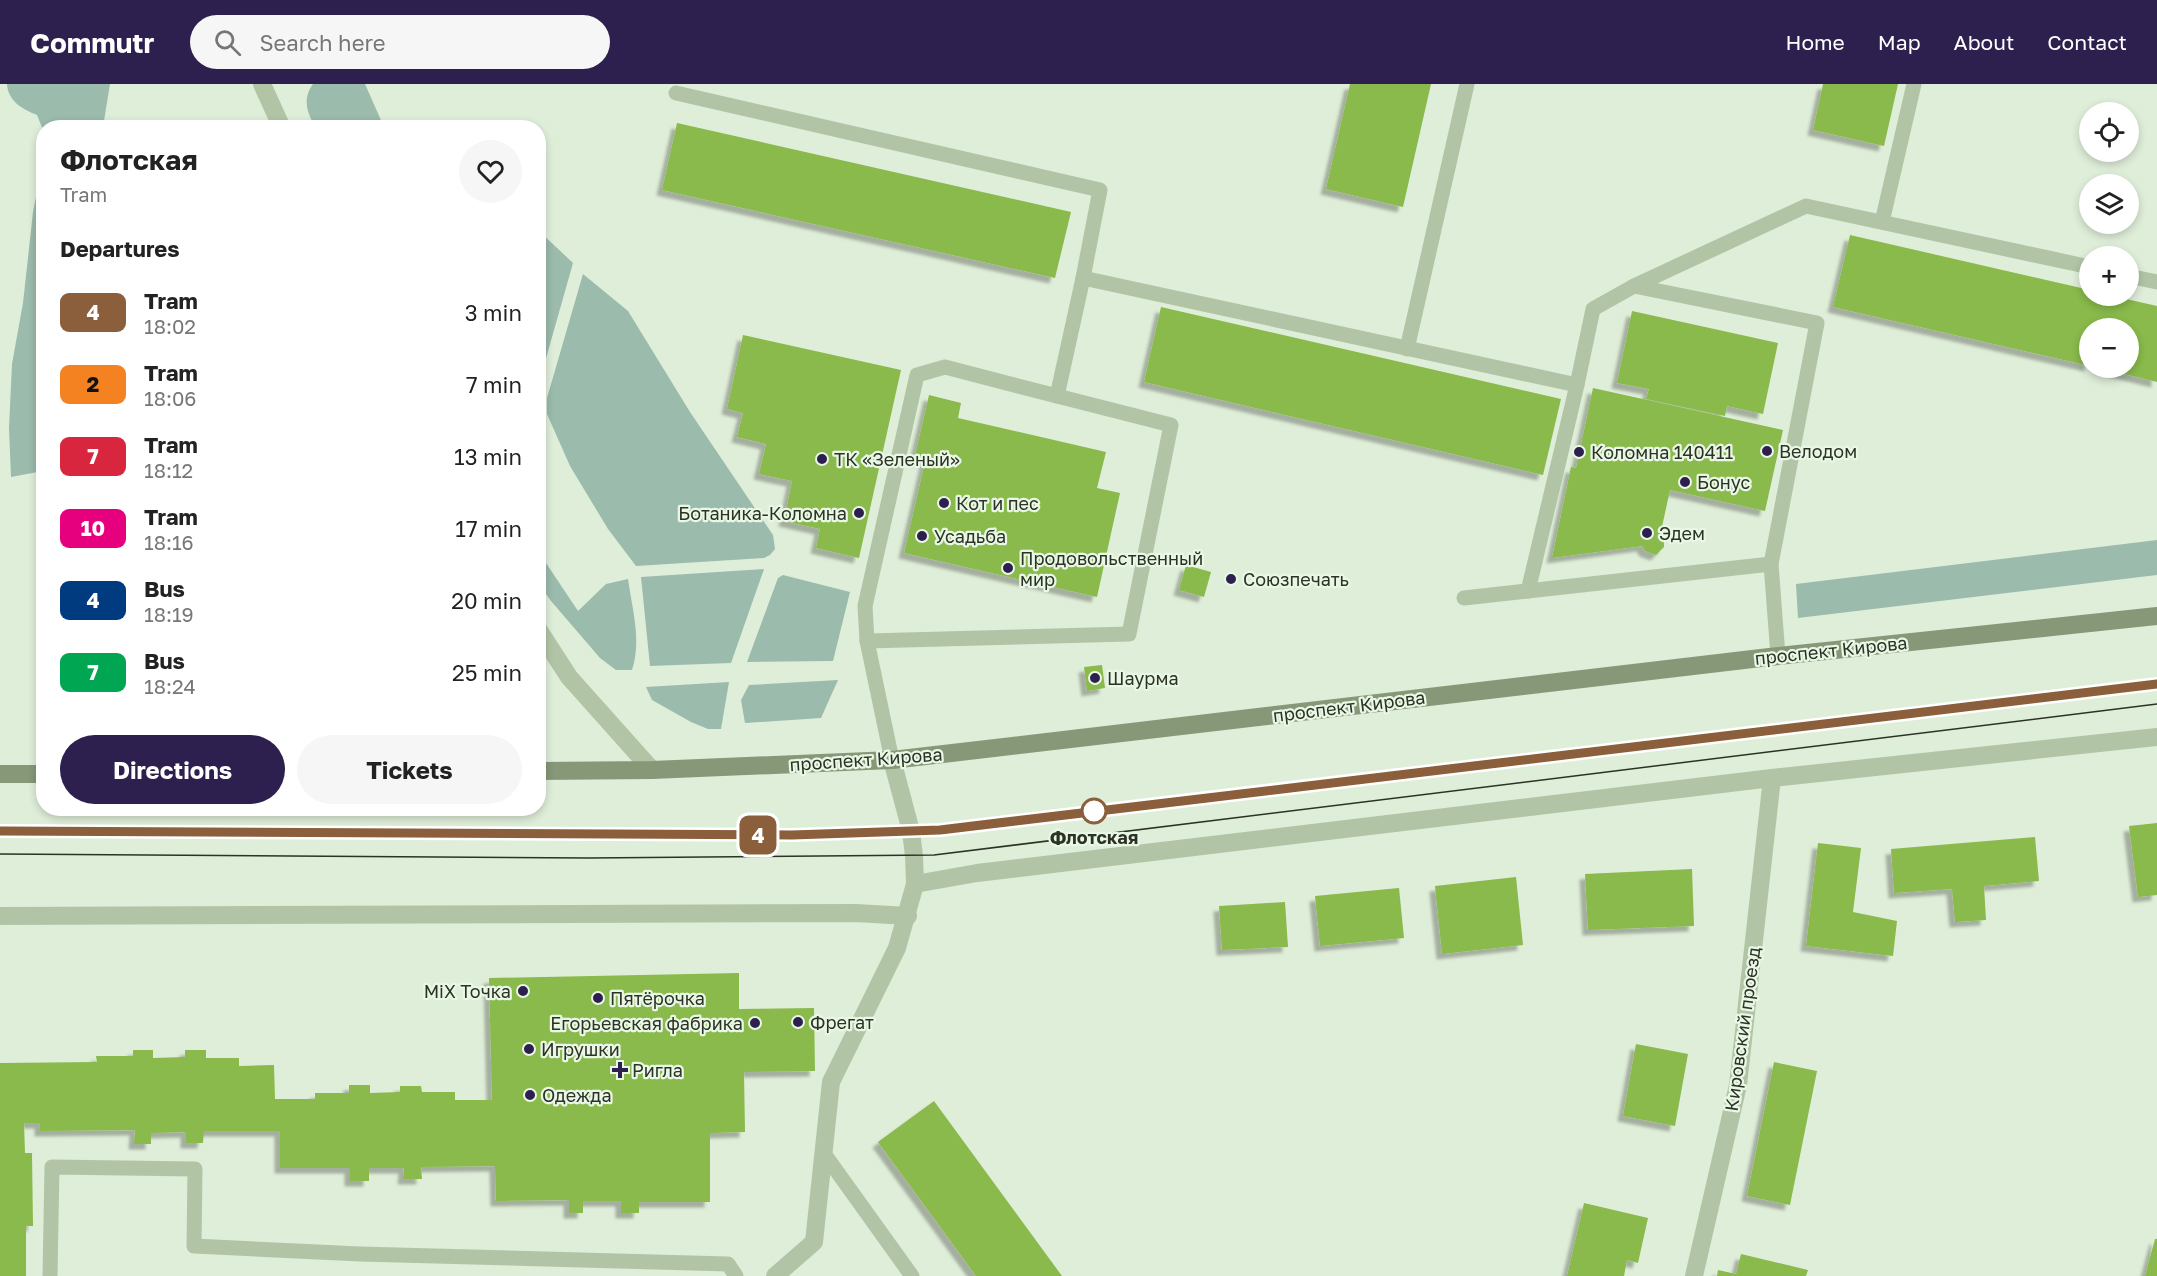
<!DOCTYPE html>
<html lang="en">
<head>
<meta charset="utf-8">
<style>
	:root { --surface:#fff; --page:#f6f6f6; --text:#222; --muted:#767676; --accent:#2d204f }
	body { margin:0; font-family:"Golos Text",sans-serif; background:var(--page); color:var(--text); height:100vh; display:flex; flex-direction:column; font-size:22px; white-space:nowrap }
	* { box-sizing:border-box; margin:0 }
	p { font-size:20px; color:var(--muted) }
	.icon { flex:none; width:33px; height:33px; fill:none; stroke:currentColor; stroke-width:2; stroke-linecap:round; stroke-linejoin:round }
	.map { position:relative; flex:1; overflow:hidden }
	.side { position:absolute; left:36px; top:36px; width:510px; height:696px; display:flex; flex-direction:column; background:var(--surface); border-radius:24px; box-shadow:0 3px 9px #0003 }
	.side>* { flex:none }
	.badge { padding:0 12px; border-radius:9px; font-size:21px; line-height:39px }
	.tools { position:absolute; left:2079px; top:18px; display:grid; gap:12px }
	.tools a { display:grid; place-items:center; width:60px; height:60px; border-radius:50%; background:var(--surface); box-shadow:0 3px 9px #0003; font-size:30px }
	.map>.badge { position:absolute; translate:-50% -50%; box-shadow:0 0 0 3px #fff }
	h2 { padding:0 24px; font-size:22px; line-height:54px }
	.round { display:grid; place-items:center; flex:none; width:63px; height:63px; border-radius:32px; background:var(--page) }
	.headline { display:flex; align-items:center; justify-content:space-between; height:102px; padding:0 24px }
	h1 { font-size:28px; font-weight:700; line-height:45px }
	.cta { display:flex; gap:12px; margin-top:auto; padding:12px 24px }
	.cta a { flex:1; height:69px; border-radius:36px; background:var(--accent); color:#fff; font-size:24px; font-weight:700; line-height:69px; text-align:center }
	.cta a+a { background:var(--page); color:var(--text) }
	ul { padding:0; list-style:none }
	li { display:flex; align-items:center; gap:18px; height:72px; padding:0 24px }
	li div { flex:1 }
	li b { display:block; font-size:22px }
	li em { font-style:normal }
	li .badge { min-width:66px; font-weight:700; text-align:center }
	header { display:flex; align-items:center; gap:36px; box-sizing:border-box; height:84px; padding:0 30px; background:var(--accent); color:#fff }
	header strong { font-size:28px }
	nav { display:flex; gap:33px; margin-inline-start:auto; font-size:21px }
	.search { width:420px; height:54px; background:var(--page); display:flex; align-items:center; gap:15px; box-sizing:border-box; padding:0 21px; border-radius:33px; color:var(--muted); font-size:22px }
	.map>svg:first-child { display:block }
	.green { fill:#9bbbac }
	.building { fill:#89ba4b; filter:url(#shadow) }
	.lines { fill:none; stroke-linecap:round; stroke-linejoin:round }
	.lane { stroke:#b1c5a6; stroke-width:15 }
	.street { stroke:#b1c5a6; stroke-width:18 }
	.secondary { stroke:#869878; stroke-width:18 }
	.tram { stroke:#2c3226; stroke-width:1.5 }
	.line-casing { stroke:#fff; stroke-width:14 }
	.line { stroke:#8b5e3c; stroke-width:9 }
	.poi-dot { fill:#2d204f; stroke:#e9f7e5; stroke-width:2 }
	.stop-dot { fill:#fff; stroke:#8b5e3c; stroke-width:3 }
	.labels { text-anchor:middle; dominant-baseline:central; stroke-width:4.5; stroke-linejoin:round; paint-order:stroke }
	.poi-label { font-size:18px; fill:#2c3226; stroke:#e9f7e5; text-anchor:start }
	.street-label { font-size:18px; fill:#2c3226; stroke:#e9f7e5 }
	.stop-label { font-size:18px; font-weight:bold; fill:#2c3226; stroke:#e9f7e5 }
</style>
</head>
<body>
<header>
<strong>Commutr</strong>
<div class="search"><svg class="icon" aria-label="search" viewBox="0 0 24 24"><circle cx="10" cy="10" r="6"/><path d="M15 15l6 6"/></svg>Search here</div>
<nav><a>Home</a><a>Map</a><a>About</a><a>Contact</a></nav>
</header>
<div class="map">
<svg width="2157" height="1192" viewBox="0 0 2157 1192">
	<defs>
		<filter id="shadow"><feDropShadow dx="-5.5" dy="5.5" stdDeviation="1.5" flood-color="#0004"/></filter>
	</defs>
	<rect width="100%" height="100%" fill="#dfeed9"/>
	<g class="green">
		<path d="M7,0H110L103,43L44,44L43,46L37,31C22,25 8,17 7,0Z"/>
		<path d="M313,0H365L384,43H315C307,28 302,15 313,0Z"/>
		<polygon points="43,79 43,387 11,393 9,344 12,280 23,219 33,128"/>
		<polygon points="539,147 573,179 539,299"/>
		<polygon points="583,190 628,227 690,328 773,451 775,465 770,471 764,474 636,482 608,445 570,382 547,330 547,314"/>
		<polygon points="2157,456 2157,491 1798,534 1796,500"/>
		<path d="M538,467L578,527L606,500L628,495C632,524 642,557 632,586H616L600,574L551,517L539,500Z"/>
		<polygon points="764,485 731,579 650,582 641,493"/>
		<polygon points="783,491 850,508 833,577 747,578 778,494"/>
		<polygon points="838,596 821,634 745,639 741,616 749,601"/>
		<polygon points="729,598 721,645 708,645 691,638 652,616 646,603"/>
	</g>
	<g class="building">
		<polygon points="1350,0 1431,0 1403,123 1326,105"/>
		<polygon points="1823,0 1898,0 1884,62 1813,46"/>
		<polygon points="677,39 1071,128 1055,194 662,106"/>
		<polygon points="1850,151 2090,206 2090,212 2113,212 2157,222 2157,298 2100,284 2128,284 2128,244 2090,244 2090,282 1833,223"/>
		<polygon points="1161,223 1561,315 1543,391 1144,298"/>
		<polygon points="1632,227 1778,259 1763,330 1727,322 1725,332 1646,315 1649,305 1617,299"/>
		<polygon points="743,251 901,286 859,474 816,464 820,445 784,437 792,397 759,390 766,360 737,353 743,329 727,325"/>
		<polygon points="1593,304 1783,346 1765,427 1670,406 1660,452 1664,457 1664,463 1656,471 1645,467 1642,462 1552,474 1571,383 1576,384"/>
		<polygon points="929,311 961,319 958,334 1106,368 1097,404 1120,409 1097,513 904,469 925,378 914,376"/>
		<polygon points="1186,481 1211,488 1204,513 1179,506"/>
		<polygon points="1102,581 1105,604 1087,607 1084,583"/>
		<polygon points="2157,739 2157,811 2138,813 2129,742"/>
		<polygon points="2035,753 2039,797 1984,802 1986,836 1955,838 1952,805 1894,809 1891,765"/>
		<polygon points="1818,759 1861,764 1853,828 1897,837 1893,872 1806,862"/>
		<polygon points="1692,785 1694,842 1588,846 1585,790"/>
		<polygon points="1516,793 1523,861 1442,870 1435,802"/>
		<polygon points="1399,804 1404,854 1320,862 1315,812"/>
		<polygon points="1285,818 1288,863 1222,866 1219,822"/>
		<polygon points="739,889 739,925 814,924 815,987 744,988 745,1048 710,1049 710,1118 639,1118 639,1129 621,1129 621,1117 583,1117 583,1129 569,1129 569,1116 496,1117 495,1082 421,1083 422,1095 403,1095 404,1084 369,1084 369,1097 350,1097 350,1084 280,1084 280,1047 204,1047 203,1059 186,1059 186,1048 151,1049 151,1060 134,1060 135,1046 40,1047 40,1039 24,1039 25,1069 32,1069 33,1142 26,1142 26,1192 0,1192 0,979 97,978 96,972 133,972 133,966 153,966 153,974 185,973 185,966 206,966 206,974 239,974 239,982 274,981 275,1015 315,1015 315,1009 349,1009 349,1001 370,1001 370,1009 400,1008 400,1002 421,1002 422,1008 455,1008 455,1016 492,1016 489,894"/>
		<polygon points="1636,960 1688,970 1675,1042 1623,1032"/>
		<polygon points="1774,978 1817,987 1790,1121 1747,1112"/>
		<polygon points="934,1017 1062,1192 976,1192 963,1174 878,1058"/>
		<polygon points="1584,1119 1648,1134 1638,1179 1627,1176 1624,1192 1567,1192"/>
		<polygon points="2155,1155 2157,1155 2157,1192 2145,1192"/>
		<polygon points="1741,1170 1808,1186 1806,1192 1717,1192 1718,1186 1736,1190"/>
	</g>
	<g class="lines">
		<g class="lane">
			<polyline points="676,9 1100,106 1083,194"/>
			<polyline points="1882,138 1914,0"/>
			<polyline points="2128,192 2157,198"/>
			<polyline points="1634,202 1817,239 1771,480 1778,572"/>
			<polyline points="1407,265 1467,0"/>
			<polyline points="1528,507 1577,301"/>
			<polyline points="1464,514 1771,480"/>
			<polyline points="867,557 1129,550 1171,341 1057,312"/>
			<polyline points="892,676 867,557 865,522 917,291 945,283 1057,312 1083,194 1577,301 1593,225 1634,202 1806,122 2090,183"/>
			<polyline points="823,1068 912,1192"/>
			<polyline points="50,1192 52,1083 195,1085 194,1162 360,1170 728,1180 736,1192"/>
		</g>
		<g class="street">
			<polyline points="262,0 282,44"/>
			<polyline points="538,545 569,593 652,686"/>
			<polyline points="915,800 977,789 1772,694 2157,653"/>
			<polyline points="0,832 856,829 908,832"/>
			<polyline points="775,1192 814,1158 831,998 897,864 915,800 914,772 911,747 892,676"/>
			<polyline points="1694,1192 1738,1001 1772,694"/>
		</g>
		<g class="secondary">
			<polyline points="538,687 652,686 892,676 1778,572 2157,532"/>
			<polyline points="0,690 44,690"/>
		</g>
		<g class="tram">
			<polyline points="0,747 792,751 940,746 2157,600"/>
			<polyline points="0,770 589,774 934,771 2157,620"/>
		</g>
	</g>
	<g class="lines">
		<defs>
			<polyline id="line" points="0,747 792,751 940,746 2157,600"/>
		</defs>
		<use href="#line" class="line-casing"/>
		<use href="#line" class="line"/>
	</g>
	<g class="poi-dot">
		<circle cx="1767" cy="367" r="6"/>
		<circle cx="1579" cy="368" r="6"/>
		<circle cx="822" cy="375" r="6"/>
		<circle cx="1685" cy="398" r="6"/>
		<circle cx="944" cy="419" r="6"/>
		<circle cx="859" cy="429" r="6"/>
		<circle cx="1647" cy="449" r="6"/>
		<circle cx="922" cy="452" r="6"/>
		<circle cx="1008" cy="484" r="6"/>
		<circle cx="1231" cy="495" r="6"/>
		<circle cx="1095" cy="594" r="6"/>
		<circle cx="523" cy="907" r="6"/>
		<circle cx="598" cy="914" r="6"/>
		<circle cx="798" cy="938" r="6"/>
		<circle cx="755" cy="939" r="6"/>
		<circle cx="529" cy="965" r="6"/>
		<path d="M617 977h6v6h6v6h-6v6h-6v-6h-6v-6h6z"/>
		<circle cx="530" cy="1011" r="6"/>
	</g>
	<circle class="stop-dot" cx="1094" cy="727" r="12"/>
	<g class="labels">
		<g class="poi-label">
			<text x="1779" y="367">Велодом</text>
			<text x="1591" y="368">Коломна 140411</text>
			<text x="834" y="375">ТК «Зеленый»</text>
			<text x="1697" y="398">Бонус</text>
			<text x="956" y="419">Кот и пес</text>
			<text x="847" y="429" text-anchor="end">Ботаника-Коломна</text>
			<text x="1659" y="449">Эдем</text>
			<text x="934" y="452">Усадьба</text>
			<text x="1020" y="474">Продовольственный<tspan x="1020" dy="21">мир</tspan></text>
			<text x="1243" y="495">Союзпечать</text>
			<text x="1107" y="594">Шаурма</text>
			<text x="511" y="907" text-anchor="end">MiX Точка</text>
			<text x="610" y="914">Пятёрочка</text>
			<text x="810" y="938">Фрегат</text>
			<text x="743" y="939" text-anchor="end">Егорьевская фабрика</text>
			<text x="541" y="965">Игрушки</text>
			<text x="632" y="986">Ригла</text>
			<text x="542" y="1011">Одежда</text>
		</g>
		<g class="street-label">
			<text transform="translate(1831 566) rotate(-6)">проспект Кирова</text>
			<text transform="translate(1349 622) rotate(-7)">проспект Кирова</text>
			<text transform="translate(866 675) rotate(-4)">проспект Кирова</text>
			<text transform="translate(1742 945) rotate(-82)">Кировский проезд</text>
		</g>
		<g class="stop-label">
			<text x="1094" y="753">Флотская</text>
		</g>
	</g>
</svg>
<div class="tools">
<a><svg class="icon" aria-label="locate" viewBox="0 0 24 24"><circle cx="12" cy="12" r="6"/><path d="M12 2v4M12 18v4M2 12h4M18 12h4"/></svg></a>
<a><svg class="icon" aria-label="layers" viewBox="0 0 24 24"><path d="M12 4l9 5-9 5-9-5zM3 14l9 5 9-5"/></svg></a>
<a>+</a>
<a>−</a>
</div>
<b class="badge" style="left:758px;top:751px;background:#8b5e3c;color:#fff">4</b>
<section class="side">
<div class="headline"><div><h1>Флотская</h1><p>Tram</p></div><a class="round"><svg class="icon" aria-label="heart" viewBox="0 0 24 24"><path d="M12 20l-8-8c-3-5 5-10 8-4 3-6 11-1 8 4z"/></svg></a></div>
<h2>Departures</h2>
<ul>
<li><span class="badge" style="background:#8b5e3c;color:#fff">4</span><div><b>Tram</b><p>18:02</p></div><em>3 min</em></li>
<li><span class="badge" style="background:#f58220;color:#111">2</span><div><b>Tram</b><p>18:06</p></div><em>7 min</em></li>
<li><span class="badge" style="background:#d7263d;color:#fff">7</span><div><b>Tram</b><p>18:12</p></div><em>13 min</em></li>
<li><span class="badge" style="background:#e6007e;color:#fff">10</span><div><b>Tram</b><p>18:16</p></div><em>17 min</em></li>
<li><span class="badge" style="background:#003b80;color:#fff">4</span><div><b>Bus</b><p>18:19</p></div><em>20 min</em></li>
<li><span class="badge" style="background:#00a651;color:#fff">7</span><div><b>Bus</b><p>18:24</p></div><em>25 min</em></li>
</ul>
<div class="cta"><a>Directions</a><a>Tickets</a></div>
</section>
</div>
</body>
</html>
